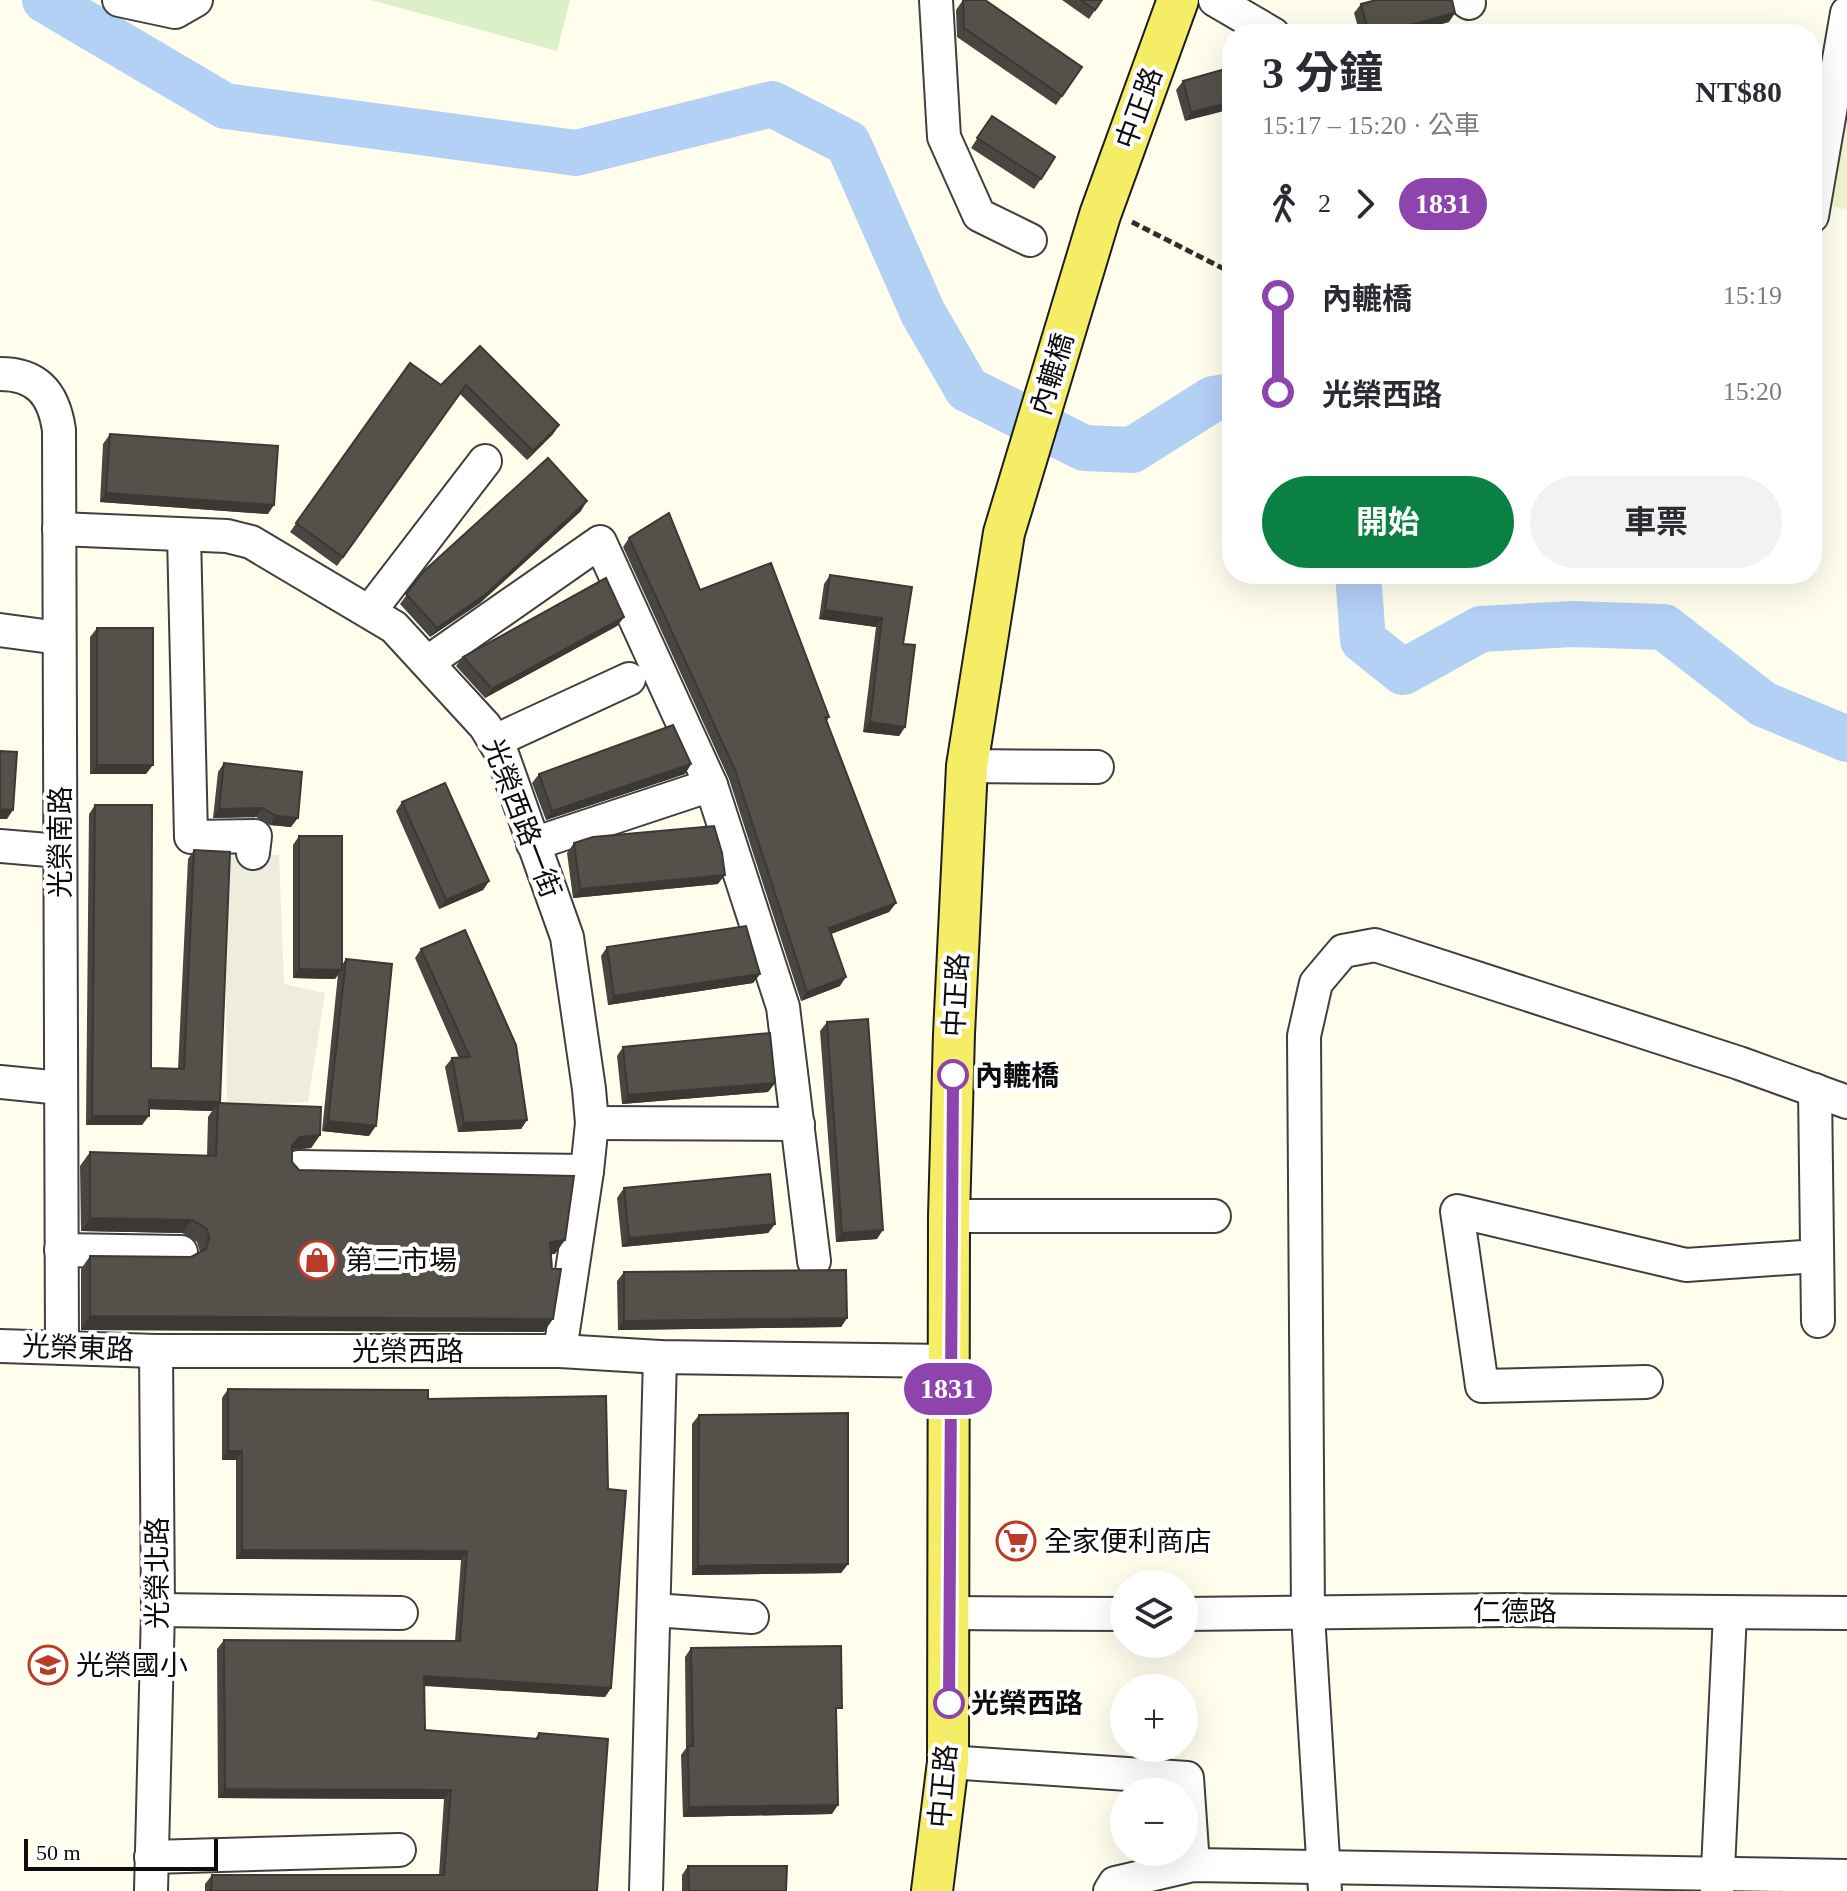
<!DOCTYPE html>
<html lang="zh-TW">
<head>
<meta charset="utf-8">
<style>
	:root { --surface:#fff; --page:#f2f2f3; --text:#2b2b33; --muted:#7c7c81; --accent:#0b8043 }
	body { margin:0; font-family:"Times New Roman","Noto Sans TC",serif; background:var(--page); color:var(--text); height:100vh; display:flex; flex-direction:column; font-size:30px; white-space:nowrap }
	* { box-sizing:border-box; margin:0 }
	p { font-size:26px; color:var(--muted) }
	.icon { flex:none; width:44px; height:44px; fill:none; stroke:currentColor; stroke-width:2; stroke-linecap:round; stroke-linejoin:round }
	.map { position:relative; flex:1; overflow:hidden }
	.sheet { position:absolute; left:1222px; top:24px; width:600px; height:560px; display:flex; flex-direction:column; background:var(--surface); border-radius:32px; box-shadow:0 8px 32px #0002 }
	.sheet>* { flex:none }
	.badge { padding:0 16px; border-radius:26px; font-size:28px; line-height:52px }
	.buttons { position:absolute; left:1110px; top:1570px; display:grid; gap:16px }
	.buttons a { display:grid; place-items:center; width:88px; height:88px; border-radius:50%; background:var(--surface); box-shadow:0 8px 32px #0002; font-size:40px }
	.scale { position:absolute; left:24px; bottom:20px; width:194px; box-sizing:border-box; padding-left:8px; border:4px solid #0d0d0d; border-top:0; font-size:22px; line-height:28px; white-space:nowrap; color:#0d0d0d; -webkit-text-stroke:6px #fff; paint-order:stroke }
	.map>.badge { position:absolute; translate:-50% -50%; box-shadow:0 0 0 4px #fff }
	.legs { display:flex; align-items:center; gap:12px; height:88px; padding:0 40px; font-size:26px }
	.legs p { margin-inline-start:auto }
	.summary { display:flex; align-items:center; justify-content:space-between; height:136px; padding:0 40px }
	h1 { font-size:44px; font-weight:700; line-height:60px }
	.action { display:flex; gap:16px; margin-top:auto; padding:16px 40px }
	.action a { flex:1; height:92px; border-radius:48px; background:var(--accent); color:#fff; font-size:32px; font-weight:700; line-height:92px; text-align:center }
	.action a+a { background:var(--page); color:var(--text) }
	ul { padding:0 40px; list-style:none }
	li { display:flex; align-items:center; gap:28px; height:96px; font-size:30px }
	li i { display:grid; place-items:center; width:12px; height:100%; margin:0 10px; background:currentColor }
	li i::after { content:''; width:20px; height:20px; margin:-10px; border:6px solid; border-radius:50%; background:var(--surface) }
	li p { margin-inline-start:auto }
	li:first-child i { background:linear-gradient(#0000 50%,currentColor 0) }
	li:last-child i { background:linear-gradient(currentColor 50%,#0000 0) }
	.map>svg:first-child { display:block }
	.farmland { fill:#f0f4ce }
	.pitch { fill:#dbefc9 }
	.plaza { fill:#eeeddd }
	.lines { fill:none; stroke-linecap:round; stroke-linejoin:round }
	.river { stroke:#b3d0f5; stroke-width:46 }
	.minor-casing { stroke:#404040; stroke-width:36 }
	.major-casing { stroke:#1e1e1e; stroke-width:44 }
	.path { stroke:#2f2f2f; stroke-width:5; stroke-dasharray:8 4; stroke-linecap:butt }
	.minor { stroke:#fff; stroke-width:32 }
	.major { stroke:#f5ed66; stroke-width:40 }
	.wall { fill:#494540 }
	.shaded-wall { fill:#3c3834 }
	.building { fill:#55504a; stroke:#3c3834; stroke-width:2 }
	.line-1-casing { stroke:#fff; stroke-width:18 }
	.line-1 { stroke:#8e44ad; stroke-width:12 }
	.stop-1-dot { fill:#fff; stroke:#8e44ad; stroke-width:4 }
	.labels { text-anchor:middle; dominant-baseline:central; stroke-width:8; stroke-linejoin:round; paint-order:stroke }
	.street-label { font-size:28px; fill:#0d0d0d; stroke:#fff }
	.stop-label { font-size:28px; font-weight:bold; fill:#0d0d0d; stroke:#fff; text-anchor:start }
	.poi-label { font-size:28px; fill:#0d0d0d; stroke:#fff; text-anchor:start }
</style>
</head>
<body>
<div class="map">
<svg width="1847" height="1891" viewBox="0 0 1847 1891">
	<rect width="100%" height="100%" fill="#fffeed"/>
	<polygon class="farmland" points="1847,102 1847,209 1828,206"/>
	<polygon class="pitch" points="371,0 570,0 557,51"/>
	<polygon class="plaza" points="225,852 279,855 284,984 325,993 308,1102 227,1107"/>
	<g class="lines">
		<g class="river">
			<polyline points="45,0 225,106 576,153 772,104 848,143 923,313 967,389 1084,448 1132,450 1213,399 1232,396"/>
			<polyline points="1358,574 1363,640 1403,672 1481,629 1572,624 1664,627 1763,704 1847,739"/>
		</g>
		<defs>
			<g id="minor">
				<polyline points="119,0 175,12 196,0"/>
				<polyline points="936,0 944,137 979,215 1030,240"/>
				<polyline points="1215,0 1273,34"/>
				<polyline points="1465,0 1469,3"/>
				<polyline points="1812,216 1847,13"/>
				<path d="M0,374C38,374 54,395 59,430L62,1348"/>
				<polyline points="59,529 227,536 251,542 394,627 485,726 502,754 567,937 589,1089 592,1123 587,1171 560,1351"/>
				<polyline points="184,535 191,837 255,836 253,853"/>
				<polyline points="370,611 485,461"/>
				<polyline points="0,630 59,638"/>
				<polyline points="428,662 600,542 711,785 783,1007 814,1261"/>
				<polyline points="495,741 629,679"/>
				<polyline points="967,766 1097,767"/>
				<polyline points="533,844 711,785"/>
				<polyline points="0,846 60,851"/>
				<polyline points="0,1082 61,1088"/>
				<polyline points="1815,1090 1818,1321"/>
				<polyline points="592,1123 798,1124"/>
				<polyline points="299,1167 587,1171"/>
				<polyline points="949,1216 1214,1216"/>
				<polyline points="61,1250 181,1252"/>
				<polyline points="0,1346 156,1351 560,1351 660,1357 948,1361"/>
				<polyline points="1646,1382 1482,1386 1457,1211 1686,1265 1817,1256"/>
				<polyline points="158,1610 401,1613"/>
				<polyline points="654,1610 752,1617"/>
				<polyline points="950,1613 1124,1614"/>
				<polyline points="1184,1614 1508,1610 1847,1613"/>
				<polyline points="948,1762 1187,1778 1193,1865"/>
				<polyline points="151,1857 399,1850"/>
				<polyline points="151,1891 158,1610 156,1351"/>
				<polyline points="646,1891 660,1357"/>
				<polyline points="1110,1891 1115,1883 1193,1865 1847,1876"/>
				<polyline points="1325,1891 1308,1615 1304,1036 1316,983 1343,951 1375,945 1739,1063 1847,1102"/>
				<polyline points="1717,1891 1730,1613"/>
			</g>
			<polyline id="major" points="932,1891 948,1762 949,1216 954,1034 967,766 1004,533 1100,215 1178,0"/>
		</defs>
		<use href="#minor" class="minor-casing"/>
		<use href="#major" class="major-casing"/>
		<polyline class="path" points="1132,222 1232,273"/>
		<use href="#minor" class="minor"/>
		<use href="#major" class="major"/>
	</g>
	<g class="wall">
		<polygon points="963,0 1082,67 1056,105 957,37 956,10"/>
		<polygon points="1062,0 1102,0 1089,19"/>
		<polygon points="1361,4 1449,22 1404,34 1360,34 1354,13"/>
		<polygon points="1232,67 1185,121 1176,90 1183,81"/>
		<polygon points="992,116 1041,179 1034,189 971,148"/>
		<polygon points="480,346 559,425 553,434 527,460 460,394 337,566 290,532 410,363 441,385"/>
		<polygon points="110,434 268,514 100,502 103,444"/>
		<polygon points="581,511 480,603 430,637 400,604 423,572"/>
		<polygon points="629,538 700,590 829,717 827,721 896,903 889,912 831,934 840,986 801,1001 729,779 623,547"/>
		<polygon points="830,575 912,587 903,644 905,727 899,736 863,732 876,627 819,619 824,584"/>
		<polygon points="624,617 617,626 485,698 456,666 463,657"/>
		<polygon points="97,628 146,774 90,774 90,637"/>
		<polygon points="224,763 291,827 270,825 256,817 213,818 218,772"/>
		<polygon points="691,764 685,774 546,820 532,783 539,774"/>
		<polygon points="402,802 489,881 483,890 439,909 396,811"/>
		<polygon points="95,805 151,1068 178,1069 188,859 194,850 219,1103 320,1135 311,1148 292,1150 292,1162 299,1170 555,1254 551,1254 544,1332 81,1330 81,1269 90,1256 191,1257 200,1252 197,1242 182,1233 81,1231 80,1166 90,1152 207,1156 208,1117 212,1111 149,1109 142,1125 86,1125 89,814"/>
		<polygon points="299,836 342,965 346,959 369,1136 322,1131 338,974 335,979 293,978 293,845"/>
		<polygon points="574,843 718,884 573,898 567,853"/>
		<polygon points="607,947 760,974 753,983 608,1005 601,956"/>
		<polygon points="421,949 527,1120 521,1129 458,1132 445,1067 452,1058 459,1058 415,958"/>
		<polygon points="827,1022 877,1239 836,1242 820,1031"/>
		<polygon points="623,1047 775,1083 768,1092 622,1104 617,1056"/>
		<polygon points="624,1188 775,1224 768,1233 622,1247 617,1198"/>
		<polygon points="624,1272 847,1318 841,1327 618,1330 617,1281"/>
		<polygon points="228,1389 428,1399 611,1688 605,1697 424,1686 425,1730 535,1739 539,1733 597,1891 205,1891 205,1884 212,1875 439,1875 444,1799 218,1798 217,1649 224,1640 455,1641 461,1560 236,1559 236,1460 222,1460 222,1398"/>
		<polygon points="699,1415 848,1564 841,1573 692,1575 692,1424"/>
		<polygon points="691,1648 836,1716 832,1814 683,1817 681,1755 686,1748 685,1657"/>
		<polygon points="688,1866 786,1891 682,1891 682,1875"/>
	</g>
	<g class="shaded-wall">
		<polygon points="1455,13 1449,22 1404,34 1376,34"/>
		<polygon points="1232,102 1232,109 1185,121 1191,112"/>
		<polygon points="559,425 553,434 527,460 533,451"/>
		<polygon points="106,493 274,505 268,514 100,502"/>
		<polygon points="587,501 581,511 480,603 430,637 437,628"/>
		<polygon points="825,610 882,618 876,627 819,619"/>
		<polygon points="624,617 617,626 485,698 492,689"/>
		<polygon points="870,722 905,727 899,736 863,732"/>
		<polygon points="691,764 685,774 546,820 552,811"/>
		<polygon points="97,765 153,765 146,774 90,774"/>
		<polygon points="262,808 256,817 213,818 219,809"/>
		<polygon points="0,809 13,810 7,819 0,819"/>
		<polygon points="276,816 298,818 291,827 270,825"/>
		<polygon points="725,875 718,884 573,898 580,889"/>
		<polygon points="489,881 483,890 439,909 446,900"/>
		<polygon points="896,903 889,912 823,937 829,928"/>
		<polygon points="299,969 342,970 335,979 293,978"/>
		<polygon points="760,974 753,983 608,1005 614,996"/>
		<polygon points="846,977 840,986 801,1001 807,992"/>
		<polygon points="775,1083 768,1092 622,1104 628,1095"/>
		<polygon points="149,1100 220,1102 217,1106 218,1103 212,1111 142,1109"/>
		<polygon points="92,1116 149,1116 142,1125 86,1125"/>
		<polygon points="527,1120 521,1129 458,1132 464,1123"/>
		<polygon points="328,1121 376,1126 369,1136 322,1131"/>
		<polygon points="320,1135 311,1148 290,1150 292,1145 300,1137"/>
		<polygon points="90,1218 192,1220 182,1233 81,1231"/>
		<polygon points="775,1224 768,1233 622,1247 629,1238"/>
		<polygon points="883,1230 877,1239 836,1242 842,1233"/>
		<polygon points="565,1240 555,1254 541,1255 550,1242"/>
		<polygon points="90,1316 553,1319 544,1332 81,1330"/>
		<polygon points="847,1318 841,1327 618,1330 624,1321"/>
		<polygon points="228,1451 242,1451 236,1460 222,1460"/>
		<polygon points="242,1550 467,1551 461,1560 236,1559"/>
		<polygon points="848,1564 841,1573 692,1575 698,1566"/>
		<polygon points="424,1676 611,1688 605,1697 418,1685"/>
		<polygon points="225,1789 451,1790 444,1799 218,1798"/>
		<polygon points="838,1805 832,1814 683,1817 689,1807"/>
	</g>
	<g class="building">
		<polygon points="963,0 985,0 1082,67 1062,96 964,28"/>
		<polygon points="1081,0 1102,0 1095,10"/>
		<polygon points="1376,0 1452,0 1455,13 1376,34 1369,34 1361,4"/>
		<polygon points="1232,67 1232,102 1191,112 1183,81"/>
		<polygon points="992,116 1055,157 1041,179 977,138"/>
		<polygon points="480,346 559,425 533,451 466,385 343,557 296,523 410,363 441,385"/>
		<polygon points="110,434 278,446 274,505 106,493"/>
		<polygon points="548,458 587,501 486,594 437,628 406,594 423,572"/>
		<polygon points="669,513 700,590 771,563 829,717 825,717 896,903 829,928 846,977 807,992 735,770 629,538"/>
		<polygon points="830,575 912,587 903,644 915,645 905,727 870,722 882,618 825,610"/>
		<polygon points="606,578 624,617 492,689 463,657"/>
		<rect x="97" y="628" width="56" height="137"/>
		<polygon points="673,725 691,764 552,811 539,774"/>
		<polygon points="0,751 17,752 13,810 0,809"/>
		<polygon points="224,763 302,772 298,818 276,816 262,808 219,809"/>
		<polygon points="445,783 489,881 446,900 402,802"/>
		<polygon points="95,805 152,805 151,1068 184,1069 194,850 230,852 220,1102 149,1100 149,1116 92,1116"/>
		<polygon points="714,826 722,853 725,875 580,889 574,843 593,837"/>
		<polygon points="299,836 342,836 342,970 299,969"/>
		<polygon points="746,926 760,974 614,996 607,947"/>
		<polygon points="465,930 516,1045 527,1120 464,1123 452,1058 470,1057 421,949"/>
		<polygon points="346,959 392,964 376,1126 328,1121"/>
		<polygon points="868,1019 883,1230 842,1233 827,1022"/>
		<polygon points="770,1033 775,1083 628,1095 623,1047"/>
		<polygon points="218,1103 321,1107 320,1135 300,1137 292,1145 292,1162 299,1170 574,1176 565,1240 550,1242 552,1269 561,1269 553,1319 90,1316 90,1256 191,1257 206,1249 209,1238 207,1229 192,1220 90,1218 90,1152 216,1156"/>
		<polygon points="770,1174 775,1224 629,1238 624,1188"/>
		<polygon points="846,1270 847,1318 624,1321 624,1272"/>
		<polygon points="228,1389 428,1390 428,1399 606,1396 608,1489 626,1491 611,1688 424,1676 425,1730 538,1739 539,1733 608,1739 597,1891 211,1891 212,1875 444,1875 451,1790 225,1789 224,1640 460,1641 467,1551 242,1550 242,1451 228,1451"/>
		<polygon points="848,1413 848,1564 698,1566 699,1415"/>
		<polygon points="841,1646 842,1708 836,1708 838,1805 689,1807 688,1746 693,1746 691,1648"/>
		<polygon points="688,1866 787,1866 786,1891 689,1891"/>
	</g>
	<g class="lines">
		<defs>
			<polyline id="line-1" points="949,1703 953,1075"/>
		</defs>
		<use href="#line-1" class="line-1-casing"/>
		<use href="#line-1" class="line-1"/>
	</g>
	<defs>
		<symbol id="shop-ring" viewBox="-11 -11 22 22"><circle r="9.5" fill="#fff" stroke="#ba3c28" stroke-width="1.5"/><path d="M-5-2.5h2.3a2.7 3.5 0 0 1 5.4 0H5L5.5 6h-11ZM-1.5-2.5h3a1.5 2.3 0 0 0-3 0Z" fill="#ba3c28"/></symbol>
		<symbol id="supermarket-ring" viewBox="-11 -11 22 22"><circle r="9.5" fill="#fff" stroke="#ba3c28" stroke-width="1.5"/><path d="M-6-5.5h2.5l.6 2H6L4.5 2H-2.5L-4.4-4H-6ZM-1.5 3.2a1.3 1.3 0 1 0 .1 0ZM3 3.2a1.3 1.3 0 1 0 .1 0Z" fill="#ba3c28"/></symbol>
		<symbol id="school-ring" viewBox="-11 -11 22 22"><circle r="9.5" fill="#fff" stroke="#ba3c28" stroke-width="1.5"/><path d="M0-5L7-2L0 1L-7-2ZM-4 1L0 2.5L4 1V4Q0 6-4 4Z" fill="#ba3c28"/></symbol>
	</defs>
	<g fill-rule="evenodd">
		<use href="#shop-ring" x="295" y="1238" width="44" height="44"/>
		<use href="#supermarket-ring" x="994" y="1519" width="44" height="44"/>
		<use href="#school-ring" x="26" y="1643" width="44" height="44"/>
	</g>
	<g class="stop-1-dot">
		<circle cx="953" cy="1075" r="14"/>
		<circle cx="949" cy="1703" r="14"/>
	</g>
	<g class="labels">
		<g class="street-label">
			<text transform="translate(1139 108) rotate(-70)">中正路</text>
			<text transform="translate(1052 374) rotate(-73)">內轆橋</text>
			<text transform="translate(522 818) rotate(69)">光榮西路一街</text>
			<text transform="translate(60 842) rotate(-90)">光榮南路</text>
			<text transform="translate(956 995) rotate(-87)">中正路</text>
			<text transform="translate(78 1348) rotate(2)">光榮東路</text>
			<text x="408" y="1351">光榮西路</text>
			<text transform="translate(157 1573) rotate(-90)">光榮北路</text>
			<text x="1515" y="1611">仁德路</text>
			<text transform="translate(943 1786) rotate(-85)">中正路</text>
		</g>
		<g class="stop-label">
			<text x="975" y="1075">內轆橋</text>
			<text x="971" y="1703">光榮西路</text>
		</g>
		<g class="poi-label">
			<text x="345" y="1260">第三市場</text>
			<text x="1044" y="1541">全家便利商店</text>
			<text x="76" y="1665">光榮國小</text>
		</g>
	</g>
</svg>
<div class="buttons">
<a><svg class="icon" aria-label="layers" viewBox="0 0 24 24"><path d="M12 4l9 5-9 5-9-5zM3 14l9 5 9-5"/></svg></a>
<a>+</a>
<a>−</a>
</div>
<div class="scale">50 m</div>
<b class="badge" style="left:948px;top:1389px;background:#8e44ad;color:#fff">1831</b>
<section class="sheet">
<div class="summary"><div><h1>3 分鐘</h1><p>15:17 – 15:20 · 公車</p></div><b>NT$80</b></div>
<div class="legs"><svg class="icon" aria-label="walk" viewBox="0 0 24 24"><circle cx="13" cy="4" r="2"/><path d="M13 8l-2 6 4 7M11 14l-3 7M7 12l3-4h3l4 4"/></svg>2<svg class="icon" aria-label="forward" viewBox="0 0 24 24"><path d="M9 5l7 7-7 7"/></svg><b class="badge" style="background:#8e44ad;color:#fff">1831</b></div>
<ul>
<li><i style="color:#8e44ad"></i><b>內轆橋</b><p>15:19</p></li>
<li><i style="color:#8e44ad"></i><b>光榮西路</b><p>15:20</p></li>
</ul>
<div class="action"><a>開始</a><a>車票</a></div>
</section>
</div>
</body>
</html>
